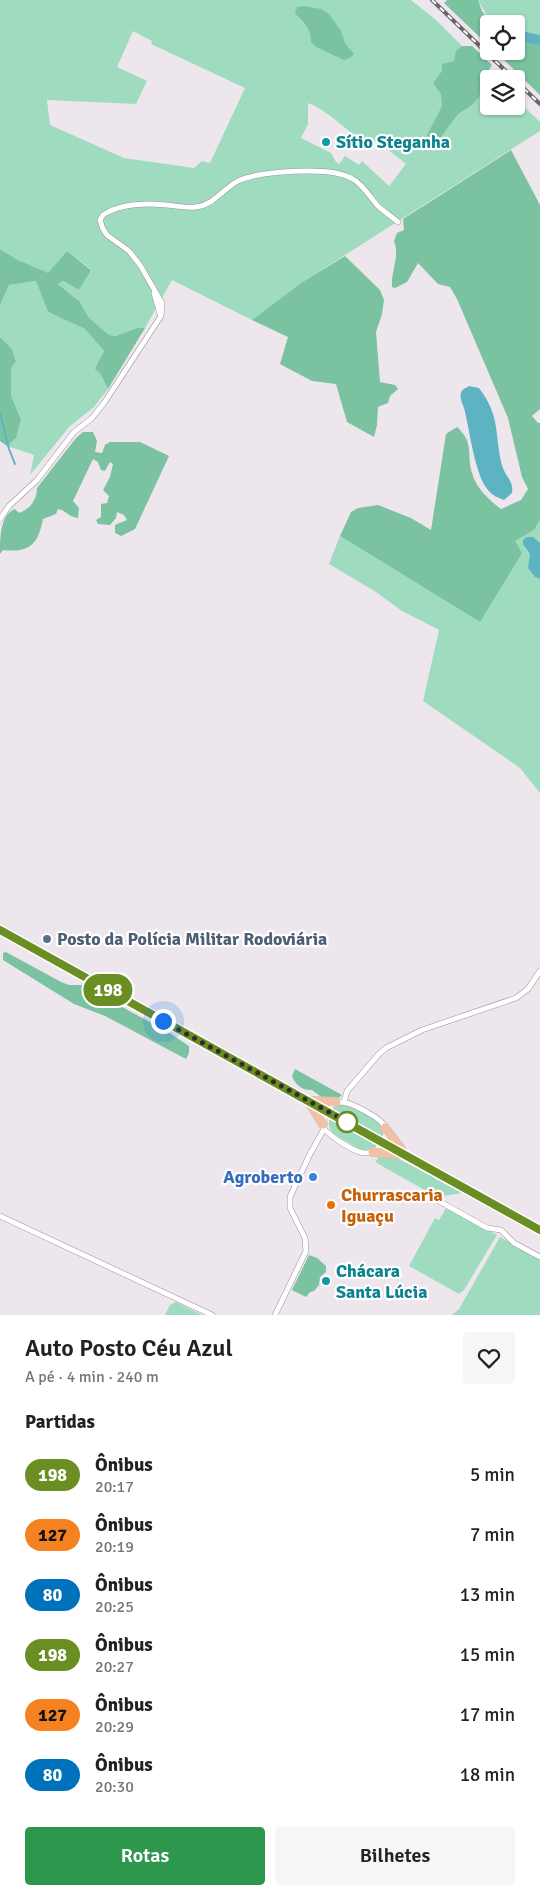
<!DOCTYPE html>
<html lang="pt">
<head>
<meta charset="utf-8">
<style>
	:root { --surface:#fff; --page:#f6f6f6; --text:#222; --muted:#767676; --accent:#2d974e }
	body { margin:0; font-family:Signika,sans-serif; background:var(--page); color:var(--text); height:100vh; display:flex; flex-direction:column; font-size:19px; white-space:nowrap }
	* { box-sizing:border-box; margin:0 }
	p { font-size:16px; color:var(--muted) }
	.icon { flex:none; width:28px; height:28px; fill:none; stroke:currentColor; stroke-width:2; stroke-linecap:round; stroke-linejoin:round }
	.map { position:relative; height:1315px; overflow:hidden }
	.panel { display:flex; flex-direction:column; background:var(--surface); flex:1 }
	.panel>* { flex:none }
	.badge { padding:0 10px; border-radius:16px; font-size:18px; line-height:32px }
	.tools { position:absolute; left:480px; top:15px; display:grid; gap:10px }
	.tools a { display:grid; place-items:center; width:45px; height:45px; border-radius:5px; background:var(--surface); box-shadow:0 1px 4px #0004; font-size:25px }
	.you { position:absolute; width:25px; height:25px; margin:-12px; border:4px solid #fff; border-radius:50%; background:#1a73e8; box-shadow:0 0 0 8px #1a73e833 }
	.map>.badge { position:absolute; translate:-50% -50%; box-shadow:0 0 0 2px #fff }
	h2 { padding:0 25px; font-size:19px; line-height:45px }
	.round { display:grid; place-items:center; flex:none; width:52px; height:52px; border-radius:5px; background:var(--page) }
	.summary { display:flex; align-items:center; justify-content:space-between; height:85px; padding:0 25px }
	h1 { font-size:24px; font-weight:600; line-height:38px }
	.action { display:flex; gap:10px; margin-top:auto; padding:10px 25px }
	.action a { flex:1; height:58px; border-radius:5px; background:var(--accent); color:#fff; font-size:20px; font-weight:600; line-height:58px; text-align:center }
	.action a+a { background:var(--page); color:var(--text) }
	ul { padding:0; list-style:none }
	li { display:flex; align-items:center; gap:15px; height:60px; padding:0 25px }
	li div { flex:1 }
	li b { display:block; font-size:19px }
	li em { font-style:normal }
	li .badge { min-width:55px; font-weight:700; text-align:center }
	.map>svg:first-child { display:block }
	.green { fill:#9fdcbf; fill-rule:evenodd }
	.forest { fill:#7bc2a1 }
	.water { fill:#5eb3c3 }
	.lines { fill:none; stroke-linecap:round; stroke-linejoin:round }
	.stream { stroke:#5eb3c3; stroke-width:2 }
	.river { stroke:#5eb3c3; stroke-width:10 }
	.minor-casing { stroke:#99939a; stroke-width:6 }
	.primary-casing { stroke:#c5c4c5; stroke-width:10 }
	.minor { stroke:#fff; stroke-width:5 }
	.primary { stroke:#f2c1a5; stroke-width:9 }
	.rail-casing { stroke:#686468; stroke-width:4 }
	.rail { stroke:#fff; stroke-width:2; stroke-dasharray:5.5; stroke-linecap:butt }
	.line-casing { stroke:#fff; stroke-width:11 }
	.line { stroke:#6b8e23; stroke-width:8 }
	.walk { stroke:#2f2c2f; stroke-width:5; stroke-dasharray:0 9 }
	.culture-dot { fill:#0f9aa8; stroke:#fff; stroke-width:2 }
	.service-dot { fill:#5c6f8a; stroke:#fff; stroke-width:2 }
	.stop-dot { fill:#fff; stroke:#6b8e23; stroke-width:2.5 }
	.shop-dot { fill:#3f7fe0; stroke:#fff; stroke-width:2 }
	.food-dot { fill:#e8710a; stroke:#fff; stroke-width:2 }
	.labels { text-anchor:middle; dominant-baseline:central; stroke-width:4.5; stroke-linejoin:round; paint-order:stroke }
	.culture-label { font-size:18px; font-weight:bold; fill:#0d838f; stroke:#fff; text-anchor:start }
	.service-label { font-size:18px; font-weight:bold; fill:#4e5e75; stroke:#fff; text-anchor:start }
	.shop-label { font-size:18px; font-weight:bold; fill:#366cbe; stroke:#fff; text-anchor:end }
	.food-label { font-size:18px; font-weight:bold; fill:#c56008; stroke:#fff; text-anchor:start }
</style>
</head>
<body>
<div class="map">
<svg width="540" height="1315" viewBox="0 0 540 1315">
	<rect width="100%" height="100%" fill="#ede6ed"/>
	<g class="green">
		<path d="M0,0H411L436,20L495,79H489V106H516V99L540,122V131L301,283L252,320L172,280L145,328H137L116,336L109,335L89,318L80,302L58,284L63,281L79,290L91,269L67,251L48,274L18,260L0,249ZM133,31L152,41L151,44L245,88L210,163L202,161L194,168L124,158L50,125L47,100L136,104L147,81L117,67ZM308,103C328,110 351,135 371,147L376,140L406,164L389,186L362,161L359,165L345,156L339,164L336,162L331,153L301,138L308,124Z"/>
		<polygon points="478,0 540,0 540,39 516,37 516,24 492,24"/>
		<polygon points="36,281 48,312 85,329 104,351 100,372 108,389 94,407 70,426 30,475 34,455 7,446 16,438 21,420 11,395 11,367 16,360 12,349 0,337 0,305 9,285"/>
		<polygon points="540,520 540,793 520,768 423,701 439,630 402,611 376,592 329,564 340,536 480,622 514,541 534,530"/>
		<path d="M339,1104C351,1106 382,1117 383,1131C384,1135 381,1138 379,1142C376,1147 373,1149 367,1150C360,1151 355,1147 349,1143C335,1135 323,1131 332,1112C334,1108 335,1106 339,1104Z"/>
		<polygon points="379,1157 396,1158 403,1161 462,1193 437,1197 375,1162"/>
		<polygon points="446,1208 497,1235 464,1290 459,1294 409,1266 435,1218 439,1220"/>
		<polygon points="500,1237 540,1259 540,1315 452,1315 459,1309"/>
		<polygon points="176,1302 202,1315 165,1315 170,1305"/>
	</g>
	<g class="forest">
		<polygon points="447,0 478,0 482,11 492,24 489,24 489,46 444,3"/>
		<path d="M304,6L321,9L329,14L341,31L345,43L354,54L350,58L344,60L316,47L311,42C311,29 305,22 295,14L297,7Z"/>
		<polygon points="516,37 525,40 540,39 540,95 495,51 516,51"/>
		<polygon points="462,46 472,46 492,65 483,80 479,97 472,105 458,114 440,138 420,149 442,106 441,94 433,83 442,71 442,64 454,61 456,51"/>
		<path d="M511,150L540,205V409L532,416L538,423H540V520L534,530L515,541L522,553L480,622L340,536L351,512L358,508L378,505L411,518L431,530L446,434L457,427C475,444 466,453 472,473C476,488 489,500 501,509L521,500L528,489L522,477L508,418L457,299L450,287L438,284L418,263L407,282L395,288L392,287C391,270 400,257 394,241L397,233L404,230L403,219Z"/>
		<polygon points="0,249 18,260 48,273 67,251 91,270 79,290 63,281 58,284 80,302 89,318 109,335 116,336 137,328 145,328 108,389 100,373 95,369 104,351 85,329 48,312 36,281 9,285 0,305"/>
		<polygon points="345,256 380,290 384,300 382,314 376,332 380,382 395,385 398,389 390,396 388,403 378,407 377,425 374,437 347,422 336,384 312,381 280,364 288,337 252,320 301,283"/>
		<polygon points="0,337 12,349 16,361 11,368 11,395 21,420 16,438 7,446 0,441"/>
		<path d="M83,432H93L97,441L95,452L102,453L105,445L110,442H140L169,456L135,529L121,536L115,533V525L127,520L124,515L117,512L116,518L110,525L98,524L96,520L101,517V504L107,503L109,496L103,490L110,477L113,464L110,462L105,471L101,470L98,462L93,459L73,501L79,508L78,518C68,517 66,510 58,509L56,514L43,519C38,545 29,553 3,550L0,554C0,538 0,515 15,509L19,513C30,509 37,500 37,488L76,438Z"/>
		<polygon points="6,952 61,982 69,985 82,985 168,1032 189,1046 189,1053 186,1059 105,1016 74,1004 3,960 3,953"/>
		<path d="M295,1069L342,1095L337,1099H324L312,1090C302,1091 295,1084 292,1076Z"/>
		<polygon points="309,1255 317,1258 326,1266 326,1272 320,1277 319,1285 314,1291 310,1292 306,1297 292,1290"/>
	</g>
	<g class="water">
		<path d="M469,386L479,388C501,417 494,433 502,465C505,477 514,480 512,493L504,500C498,498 492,495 488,490C475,475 470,432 465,412C464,406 459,399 461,393C462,389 466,388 469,386Z"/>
		<polygon points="527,537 533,537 540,543 540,579 535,577 528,568 530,554 523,544 523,540"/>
	</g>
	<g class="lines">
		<polyline class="stream" points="0,413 9,449 15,464"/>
		<polyline class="river" points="516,35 540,40"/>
		<defs>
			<g id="minor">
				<polyline points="154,293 160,314"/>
				<path d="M0,519L9,506L37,480L74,432L92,418L104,403L161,316L162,303L140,265L129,251L107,235L103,229L100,220L103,215C120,204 146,203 166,205C176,206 186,208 196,207C214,205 224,188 238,181C260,171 330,166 351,178C362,183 369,196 377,205C383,211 391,216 398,222"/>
				<path d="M336,1102C347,1101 355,1106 365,1111C371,1115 379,1118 383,1124C391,1135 380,1152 367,1153C356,1154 333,1138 324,1129C322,1118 326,1109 336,1102Z"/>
				<polyline points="344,1102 347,1091 379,1054 386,1048 422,1030 516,998 528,989 540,971"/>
				<polyline points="437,1200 487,1228 501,1230 514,1243 540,1257"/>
				<polyline points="0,1216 212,1315"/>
				<polyline points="275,1315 306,1251 305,1238 290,1208 290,1197 310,1154 324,1129"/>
			</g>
			<g id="primary">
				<polyline points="0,930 540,1230"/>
				<polyline points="311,1101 336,1102"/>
				<polyline points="311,1105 323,1124"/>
				<polyline points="385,1128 401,1149"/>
				<polyline points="373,1152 400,1154"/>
			</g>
		</defs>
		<use href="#minor" class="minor-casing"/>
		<use href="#primary" class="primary-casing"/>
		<use href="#minor" class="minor"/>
		<use href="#primary" class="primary"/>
		<defs>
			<g id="rail">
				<polyline points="432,0 514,79"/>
				<polyline points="516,81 540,104"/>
			</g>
		</defs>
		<use href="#rail" class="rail-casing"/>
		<use href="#rail" class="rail"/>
	</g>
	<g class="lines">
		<defs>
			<polyline id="line" points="0,930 540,1230"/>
		</defs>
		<use href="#line" class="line-casing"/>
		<use href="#line" class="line"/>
		<polyline class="walk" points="163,1021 347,1122"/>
	</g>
	<g class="culture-dot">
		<circle cx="326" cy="142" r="5"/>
		<circle cx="326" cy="1281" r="5"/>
	</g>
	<circle class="service-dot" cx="47" cy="939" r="5"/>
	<circle class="stop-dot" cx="347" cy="1122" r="10"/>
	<circle class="shop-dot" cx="313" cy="1177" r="5"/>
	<circle class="food-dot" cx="331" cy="1205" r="5"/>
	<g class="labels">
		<g class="culture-label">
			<text x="336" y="142">Sítio Steganha</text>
			<text x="336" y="1271">Chácara<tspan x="336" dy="21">Santa Lúcia</tspan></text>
		</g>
		<g class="service-label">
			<text x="57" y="939">Posto da Polícia Militar Rodoviária</text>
		</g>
		<g class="shop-label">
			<text x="303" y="1177">Agroberto</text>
		</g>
		<g class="food-label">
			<text x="341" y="1195">Churrascaria<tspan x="341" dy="21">Iguaçu</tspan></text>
		</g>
	</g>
</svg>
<div class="tools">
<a><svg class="icon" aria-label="locate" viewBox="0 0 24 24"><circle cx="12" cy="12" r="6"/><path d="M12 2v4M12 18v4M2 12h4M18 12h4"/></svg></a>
<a><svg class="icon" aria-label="layers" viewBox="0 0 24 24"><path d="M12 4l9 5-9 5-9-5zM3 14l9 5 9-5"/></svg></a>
</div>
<div class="you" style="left:163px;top:1021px"></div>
<b class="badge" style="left:108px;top:990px;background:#6b8e23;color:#fff">198</b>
</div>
<section class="panel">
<div class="summary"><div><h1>Auto Posto Céu Azul</h1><p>A pé · 4 min · 240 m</p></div><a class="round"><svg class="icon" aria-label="heart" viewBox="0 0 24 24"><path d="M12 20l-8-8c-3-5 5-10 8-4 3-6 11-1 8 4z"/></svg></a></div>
<h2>Partidas</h2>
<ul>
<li><span class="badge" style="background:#6b8e23;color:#fff">198</span><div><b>Ônibus</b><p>20:17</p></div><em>5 min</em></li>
<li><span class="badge" style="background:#f58220;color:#111">127</span><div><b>Ônibus</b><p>20:19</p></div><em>7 min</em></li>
<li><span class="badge" style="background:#0072bc;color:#fff">80</span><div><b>Ônibus</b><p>20:25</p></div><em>13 min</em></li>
<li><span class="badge" style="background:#6b8e23;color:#fff">198</span><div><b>Ônibus</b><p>20:27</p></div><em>15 min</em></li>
<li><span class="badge" style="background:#f58220;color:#111">127</span><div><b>Ônibus</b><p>20:29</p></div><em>17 min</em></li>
<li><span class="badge" style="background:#0072bc;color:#fff">80</span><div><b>Ônibus</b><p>20:30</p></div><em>18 min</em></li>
</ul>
<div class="action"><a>Rotas</a><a>Bilhetes</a></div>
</section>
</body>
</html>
